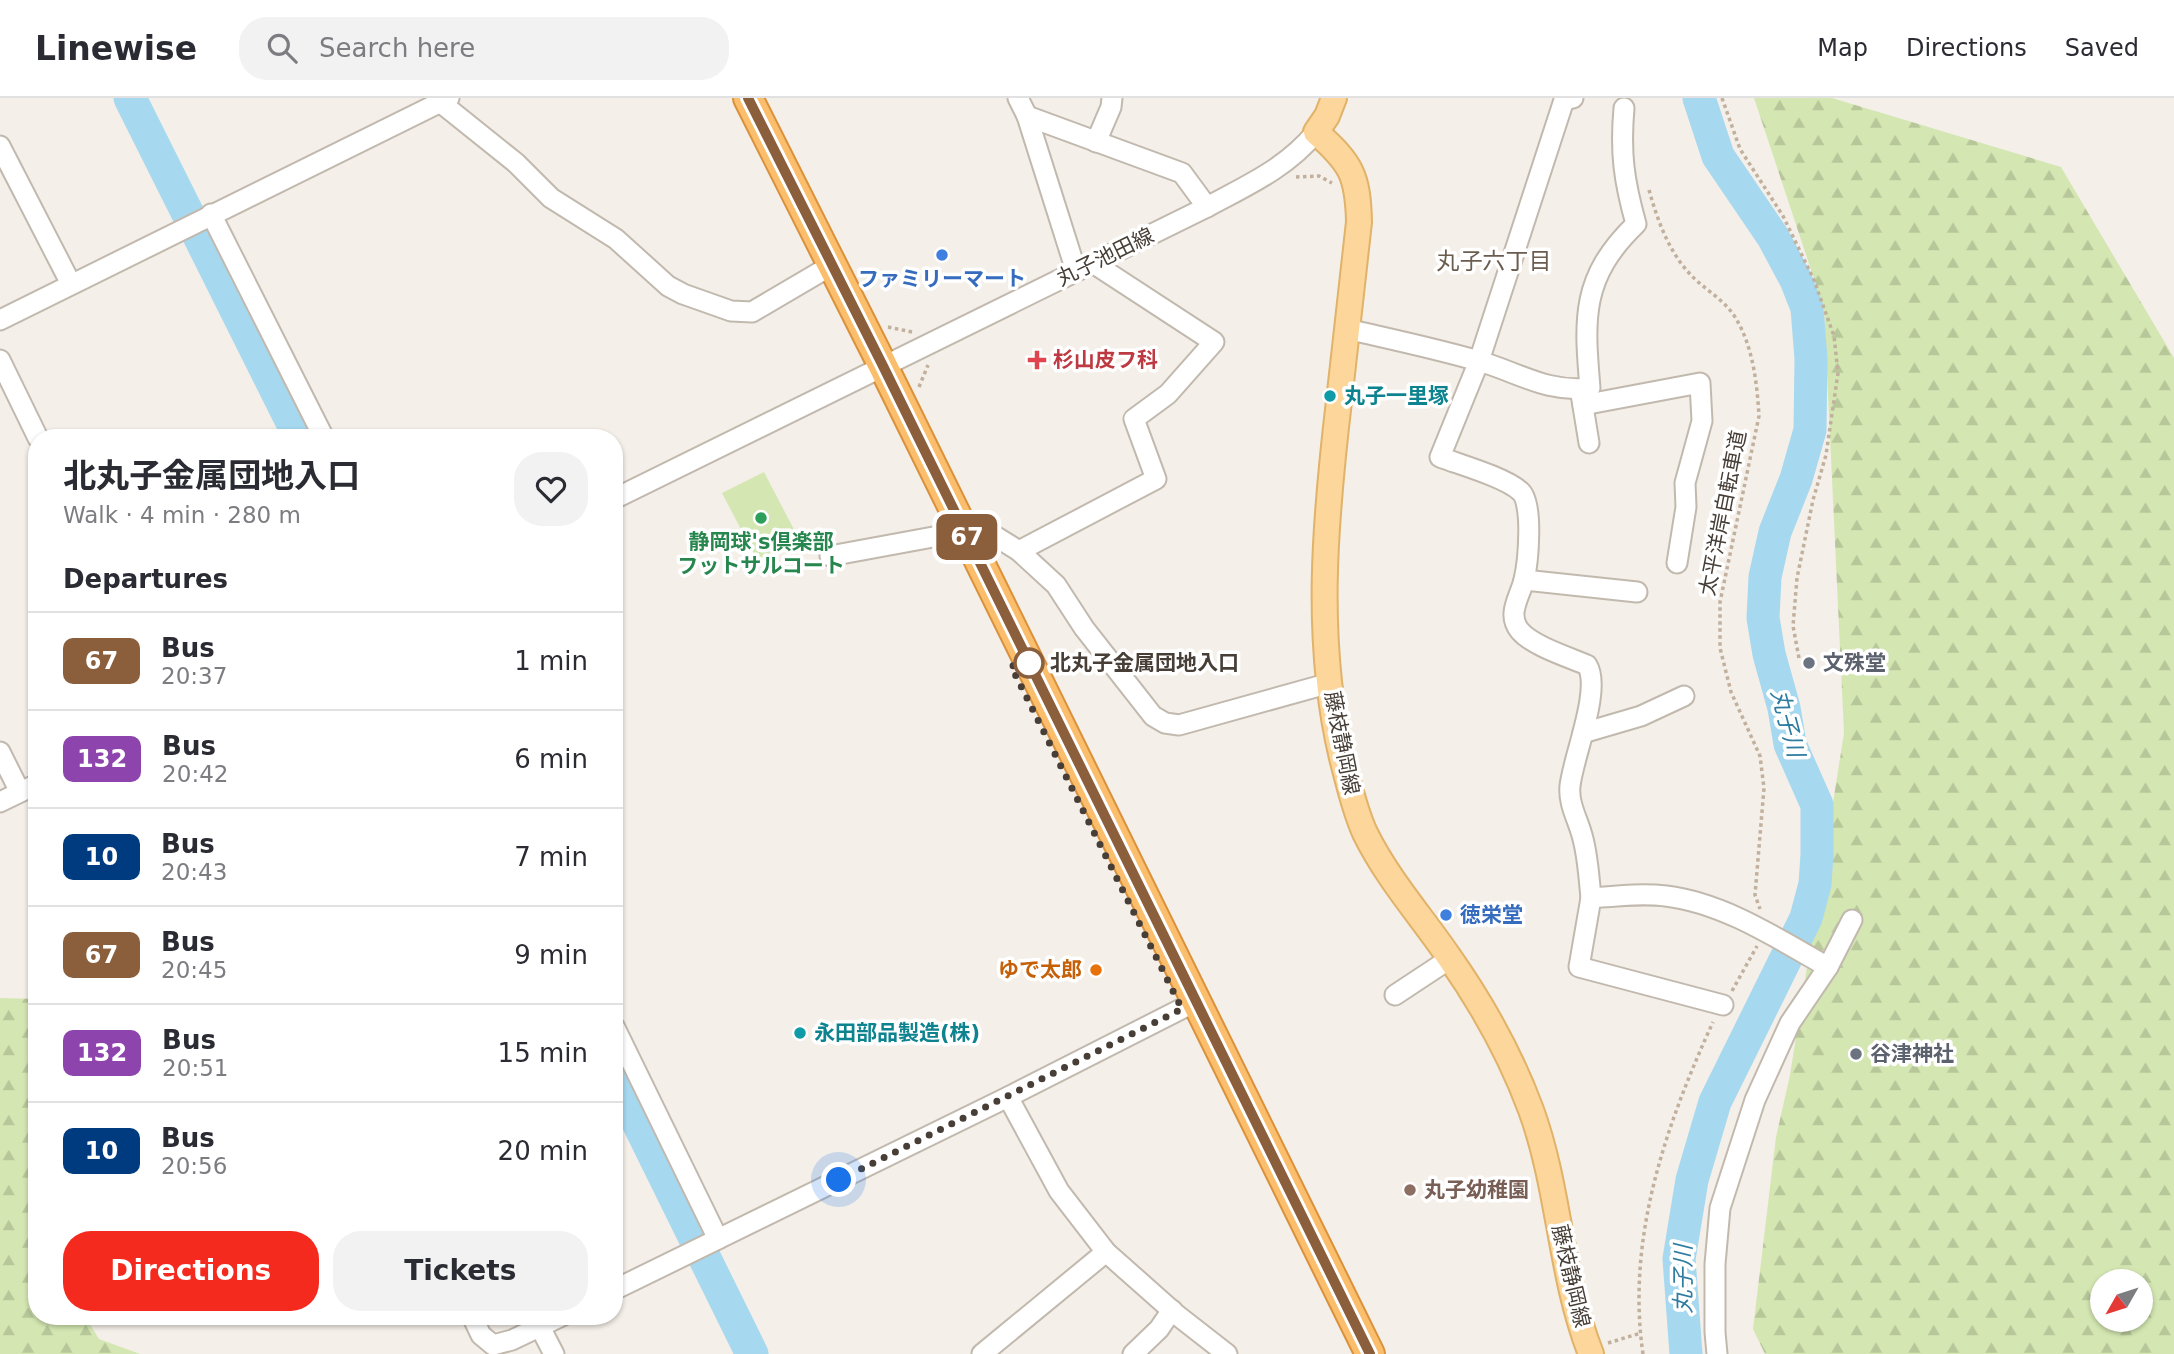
<!DOCTYPE html>
<html lang="en">
<head>
<meta charset="utf-8">
<style>
	:root { --surface:#fff; --page:#f2f2f3; --text:#2b2b33; --muted:#7c7c81; --line:#e1e1e2; --accent:#f52a1f }
	body { margin:0; font-family:"DejaVu Sans","Noto Sans JP",sans-serif; background:var(--page); color:var(--text); height:100vh; display:flex; flex-direction:column; font-size:26px; white-space:nowrap }
	* { box-sizing:border-box; margin:0 }
	p { font-size:23px; color:var(--muted) }
	.icon { flex:none; width:38px; height:38px; fill:none; stroke:currentColor; stroke-width:2; stroke-linecap:round; stroke-linejoin:round }
	.map { position:relative; flex:1; overflow:hidden }
	.sheet { position:absolute; left:28px; top:331px; width:595px; height:896px; display:flex; flex-direction:column; background:var(--surface); border-radius:28px; box-shadow:0 2px 5px #0004 }
	.sheet>* { flex:none }
	.badge { padding:0 14px; border-radius:10px; font-size:24px; line-height:46px }
	.needle { width:46px; rotate:231deg }
	.buttons { position:absolute; left:2090px; top:1171px; display:grid; gap:14px }
	.buttons a { display:grid; place-items:center; width:63px; height:63px; border-radius:50%; background:var(--surface); box-shadow:0 2px 5px #0004; font-size:35px }
	.you { position:absolute; width:35px; height:35px; margin:-18px; border:5px solid #fff; border-radius:50%; background:#1a73e8; box-shadow:0 0 0 10px #1a73e833 }
	.map>.badge { position:absolute; translate:-50% -50%; box-shadow:0 0 0 4px #fff }
	h2 { padding:0 35px; font-size:26px; line-height:63px }
	.round { display:grid; place-items:center; flex:none; width:74px; height:74px; border-radius:28px; background:var(--page) }
	.headline { display:flex; align-items:center; justify-content:space-between; height:119px; padding:0 35px }
	h1 { font-size:33px; font-weight:700; line-height:52px }
	.action { display:flex; gap:14px; margin-top:auto; padding:14px 35px }
	.action a { flex:1; height:80px; border-radius:28px; background:var(--accent); color:#fff; font-size:28px; font-weight:700; line-height:80px; text-align:center }
	.action a+a { background:var(--page); color:var(--text) }
	ul { padding:0; list-style:none }
	li { display:flex; align-items:center; gap:21px; height:98px; padding:0 35px; border-top:2px solid var(--line) }
	li div { flex:1 }
	li b { display:block; font-size:26px }
	li em { font-style:normal }
	li .badge { min-width:77px; font-weight:700; text-align:center }
	header { display:flex; align-items:center; gap:42px; box-sizing:border-box; height:98px; padding:0 35px; background:var(--surface); border-bottom:2px solid var(--line) }
	header strong { font-size:33px }
	nav { display:flex; gap:38px; margin-inline-start:auto; font-size:24px }
	.search { width:490px; height:63px; background:var(--page); display:flex; align-items:center; gap:18px; box-sizing:border-box; padding:0 24px; border-radius:28px; color:var(--muted); font-size:26px }
	.map>svg:first-child { display:block }
	.forest { fill:url(#forest-firs); fill-rule:evenodd }
	.pitch { fill:#d4e7b2 }
	.lines { fill:none; stroke-linecap:round; stroke-linejoin:round }
	.river { stroke:#a6d8ef; stroke-width:33 }
	.minor-casing { stroke:#c2b9ae; stroke-width:23 }
	.major-casing { stroke:#e1b269; stroke-width:28 }
	.highway-casing { stroke:#da913c; stroke-width:32 }
	.path { stroke:#c1b09d; stroke-width:3.5; stroke-dasharray:3.5 3.5; stroke-linecap:butt }
	.minor { stroke:#fff; stroke-width:19 }
	.major { stroke:#fcd69a; stroke-width:24 }
	.highway { stroke:#fabe6d; stroke-width:28 }
	.line-casing { stroke:#fff; stroke-width:16 }
	.line { stroke:#8b5e3c; stroke-width:10 }
	.walk { stroke:#473f37; stroke-width:7; stroke-dasharray:0 12.6 }
	.shop-dot { fill:#3f7fe0; stroke:#fff; stroke-width:2.5 }
	.health-dot { fill:#e0444e; stroke:#fff; stroke-width:2.5 }
	.culture-dot { fill:#0f9aa8; stroke:#fff; stroke-width:2.5 }
	.leisure-dot { fill:#2e9e5b; stroke:#fff; stroke-width:2.5 }
	.stop-dot { fill:#fff; stroke:#8b5e3c; stroke-width:3.5 }
	.worship-dot { fill:#6b7280; stroke:#fff; stroke-width:2.5 }
	.food-dot { fill:#e8710a; stroke:#fff; stroke-width:2.5 }
	.education-dot { fill:#8d6e63; stroke:#fff; stroke-width:2.5 }
	.labels { text-anchor:middle; dominant-baseline:central; stroke-width:7; stroke-linejoin:round; paint-order:stroke }
	.street-label { font-size:21px; fill:#473f37; stroke:#fff }
	.shop-label { font-size:21px; font-weight:bold; fill:#366cbe; stroke:#fff }
	.health-label { font-size:21px; font-weight:bold; fill:#be3a42; stroke:#fff; text-anchor:start }
	.culture-label { font-size:21px; font-weight:bold; fill:#0d838f; stroke:#fff; text-anchor:start }
	.leisure-label { font-size:21px; font-weight:bold; fill:#27864d; stroke:#fff }
	.stop-label { font-size:21px; font-weight:bold; fill:#473f37; stroke:#fff; text-anchor:start }
	.worship-label { font-size:21px; font-weight:bold; fill:#5b616d; stroke:#fff; text-anchor:start }
	.food-label { font-size:21px; font-weight:bold; fill:#c56008; stroke:#fff; text-anchor:end }
	.education-label { font-size:21px; font-weight:bold; fill:#785e54; stroke:#fff; text-anchor:start }
	.neighbourhood-label { font-size:23px; fill:#6a5c4f; stroke:#fff }
	.water-label { font-size:23px; font-style:italic; fill:#2f7ca1; stroke:#fff }
</style>
</head>
<body>
<header>
<strong>Linewise</strong>
<div class="search"><svg class="icon" aria-label="search" viewBox="0 0 24 24"><circle cx="10" cy="10" r="6"/><path d="M15 15l6 6"/></svg>Search here</div>
<nav><a>Map</a><a>Directions</a><a>Saved</a></nav>
</header>
<div class="map">
<svg width="2174" height="1256" viewBox="0 0 2174 1256">
	<defs>
		<pattern id="forest-firs" width="22" height="20" patternUnits="userSpaceOnUse" patternTransform="scale(1.75)"><rect width="22" height="20" fill="#d4e7b2"/><path d="M5 1l3.5 6h-7zM16 11l3.5 6h-7z" fill="#b7c79a"/></pattern>
	</defs>
	<rect width="100%" height="100%" fill="#f4efe8"/>
	<g class="forest">
		<path d="M1754,0H1832L2061,69L2174,260V1256H1765L1753,1231L1776,1039L1790,977L1844,635L1824,211ZM2102,1183H2140V1222H2102Z"/>
		<polygon points="0,900 37,901 37,1218 85,1218 99,1241 140,1256 0,1256"/>
	</g>
	<polygon class="pitch" points="764,374 801,445 759,466 722,395"/>
	<g class="lines">
		<g class="river">
			<polyline points="130,0 300,340"/>
			<polyline points="614,976 752,1256"/>
			<polyline points="1686,1256 1679,1161 1692,1082 1715,1004 1806,820 1815,786 1817,756 1817,707 1790,646 1784,610 1769,556 1763,520 1765,479 1775,434 1796,381 1810,332 1811,261 1807,210 1796,182 1773,139 1718,58 1699,0"/>
		</g>
		<defs>
			<g id="minor">
				<polyline points="1018,0 1027,18 1076,173"/>
				<path d="M1573,0L1564,2L1479,263L1440,359C1461,367 1504,379 1520,393C1534,404 1528,465 1524,482C1520,499 1506,516 1520,533C1533,548 1568,559 1587,567C1602,591 1573,659 1570,688C1568,707 1579,723 1583,741C1588,760 1589,780 1591,800"/>
				<polyline points="440,4 516,65 551,100 616,141 668,188 683,196 731,213 752,214 832,167"/>
				<polyline points="1027,18 1182,75 1207,109"/>
				<polyline points="1096,44 1111,9 1112,0"/>
				<polyline points="0,48 71,186"/>
				<polyline points="211,116 324,340"/>
				<polyline points="0,222 449,0"/>
				<path d="M1347,231C1390,241 1433,250 1475,262C1517,273 1544,295 1590,290C1584,220 1581,179 1636,126C1624,83 1620,55 1624,10"/>
				<polyline points="0,262 38,340"/>
				<polyline points="1581,296 1589,345"/>
				<polyline points="1583,307 1700,285 1702,323 1685,385 1686,409 1677,465"/>
				<path d="M614,401L1207,109C1246,88 1287,70 1316,34"/>
				<polyline points="1019,453 1156,381 1134,321 1168,296 1214,244 1093,165"/>
				<polyline points="830,458 982,430 1019,453 1056,487 1084,530 1153,618 1165,625 1179,627 1330,585"/>
				<polyline points="1524,482 1637,494"/>
				<polyline points="1583,635 1641,618 1684,598"/>
				<polyline points="0,654 20,694"/>
				<polyline points="0,704 37,686"/>
				<polyline points="1395,897 1451,860"/>
				<path d="M1723,907L1579,869L1591,800C1616,798 1642,795 1666,798C1724,805 1778,841 1828,869L1852,822"/>
				<polyline points="614,928 718,1141"/>
				<polyline points="1008,999 1059,1093 1106,1154 1177,1217 1227,1256"/>
				<polyline points="614,1192 1008,999 1195,904"/>
				<polyline points="472,1218 481,1237 493,1247 512,1242 562,1218"/>
				<polyline points="540,1229 554,1256"/>
				<polyline points="982,1256 1106,1154"/>
				<polyline points="1133,1256 1159,1231 1172,1212"/>
				<polyline points="1717,1256 1715,1234 1715,1166 1720,1110 1755,1002 1790,925 1828,869"/>
			</g>
			<path id="major" d="M1334,0L1327,18L1316,34C1351,65 1358,77 1359,124C1352,184 1346,243 1339,303C1325,422 1314,543 1342,660C1349,686 1354,711 1365,735C1387,780 1421,818 1449,859C1482,906 1511,958 1531,1012C1560,1091 1560,1178 1591,1256"/>
			<polyline id="highway" points="748,0 883,268 1370,1256"/>
		</defs>
		<use href="#minor" class="minor-casing"/>
		<use href="#major" class="major-casing"/>
		<use href="#highway" class="highway-casing"/>
		<g class="path">
			<polyline points="1722,0 1740,51 1783,118 1814,182 1834,238 1838,275 1826,357 1813,402 1797,480 1793,528 1799,560"/>
			<polyline points="1296,79 1319,78 1332,85"/>
			<path d="M1649,92C1658,124 1670,158 1696,182C1709,194 1725,203 1735,219C1753,248 1757,285 1759,318L1720,504V550L1731,594L1760,658L1764,690L1755,797L1760,811"/>
			<polyline points="888,229 912,234"/>
			<polyline points="919,289 928,267"/>
			<polyline points="1732,893 1757,848"/>
			<polyline points="1608,1245 1641,1235"/>
			<path d="M1643,1256C1626,1140 1666,1027 1713,924"/>
		</g>
		<use href="#minor" class="minor"/>
		<use href="#major" class="major"/>
		<use href="#highway" class="highway"/>
	</g>
	<g class="lines">
		<defs>
			<polyline id="line" points="748,0 883,268 1370,1256"/>
		</defs>
		<use href="#line" class="line-casing"/>
		<use href="#line" class="line"/>
		<polyline class="walk" points="839,1082 1182,911 1011,568 1029,565"/>
	</g>
	<g class="shop-dot">
		<circle cx="942" cy="157" r="7"/>
		<circle cx="1446" cy="817" r="7"/>
	</g>
	<path class="health-dot" d="M1033.5 251.5h7v7h7v7h-7v7h-7v-7h-7v-7h7z"/>
	<g class="culture-dot">
		<circle cx="1330" cy="298" r="7"/>
		<circle cx="800" cy="935" r="7"/>
	</g>
	<circle class="leisure-dot" cx="761" cy="420" r="7"/>
	<circle class="stop-dot" cx="1029" cy="565" r="14"/>
	<g class="worship-dot">
		<circle cx="1809" cy="565" r="7"/>
		<circle cx="1856" cy="956" r="7"/>
	</g>
	<circle class="food-dot" cx="1096" cy="872" r="7"/>
	<circle class="education-dot" cx="1410" cy="1092" r="7"/>
	<g class="labels">
		<g class="street-label">
			<text transform="translate(1105 159) rotate(-26)">丸子池田線</text>
			<text transform="translate(1723 415) rotate(-79)">太平洋岸自転車道</text>
			<text transform="translate(1342 645) rotate(79)">藤枝静岡線</text>
			<text transform="translate(1571 1178) rotate(77)">藤枝静岡線</text>
		</g>
		<g class="shop-label">
			<text x="942" y="181">ファミリーマート</text>
			<text x="1460" y="817" text-anchor="start">徳栄堂</text>
		</g>
		<g class="health-label">
			<text x="1053" y="262">杉山皮フ科</text>
		</g>
		<g class="culture-label">
			<text x="1344" y="298">丸子一里塚</text>
			<text x="814" y="935">永田部品製造(株)</text>
		</g>
		<g class="leisure-label">
			<text x="761" y="444">静岡球's倶楽部<tspan x="761" dy="24">フットサルコート</tspan></text>
		</g>
		<g class="stop-label">
			<text x="1050" y="565">北丸子金属団地入口</text>
		</g>
		<g class="worship-label">
			<text x="1823" y="565">文殊堂</text>
			<text x="1870" y="956">谷津神社</text>
		</g>
		<g class="food-label">
			<text x="1082" y="872">ゆで太郎</text>
		</g>
		<g class="education-label">
			<text x="1424" y="1092">丸子幼稚園</text>
		</g>
		<g class="neighbourhood-label">
			<text x="1494" y="163">丸子六丁目</text>
		</g>
		<g class="water-label">
			<text transform="translate(1788 625) rotate(75)">丸子川</text>
			<text transform="translate(1683 1181) rotate(-90)">丸子川</text>
		</g>
	</g>
</svg>
<div class="buttons">
<a><svg class="needle" viewBox="-14 -14 28 28"><path d="M0-13l5 13h-10z" fill="#e53935"/><path d="M0 13l5-13h-10z" fill="#7c7c81"/></svg></a>
</div>
<div class="you" style="left:839px;top:1082px"></div>
<b class="badge" style="left:967px;top:439px;background:#8b5e3c;color:#fff">67</b>
<section class="sheet">
<div class="headline"><div><h1>北丸子金属団地入口</h1><p>Walk · 4 min · 280 m</p></div><a class="round"><svg class="icon" aria-label="heart" viewBox="0 0 24 24"><path d="M12 20l-8-8c-3-5 5-10 8-4 3-6 11-1 8 4z"/></svg></a></div>
<h2>Departures</h2>
<ul>
<li><span class="badge" style="background:#8b5e3c;color:#fff">67</span><div><b>Bus</b><p>20:37</p></div><em>1 min</em></li>
<li><span class="badge" style="background:#8e44ad;color:#fff">132</span><div><b>Bus</b><p>20:42</p></div><em>6 min</em></li>
<li><span class="badge" style="background:#003b80;color:#fff">10</span><div><b>Bus</b><p>20:43</p></div><em>7 min</em></li>
<li><span class="badge" style="background:#8b5e3c;color:#fff">67</span><div><b>Bus</b><p>20:45</p></div><em>9 min</em></li>
<li><span class="badge" style="background:#8e44ad;color:#fff">132</span><div><b>Bus</b><p>20:51</p></div><em>15 min</em></li>
<li><span class="badge" style="background:#003b80;color:#fff">10</span><div><b>Bus</b><p>20:56</p></div><em>20 min</em></li>
</ul>
<div class="action"><a>Directions</a><a>Tickets</a></div>
</section>
</div>
</body>
</html>
